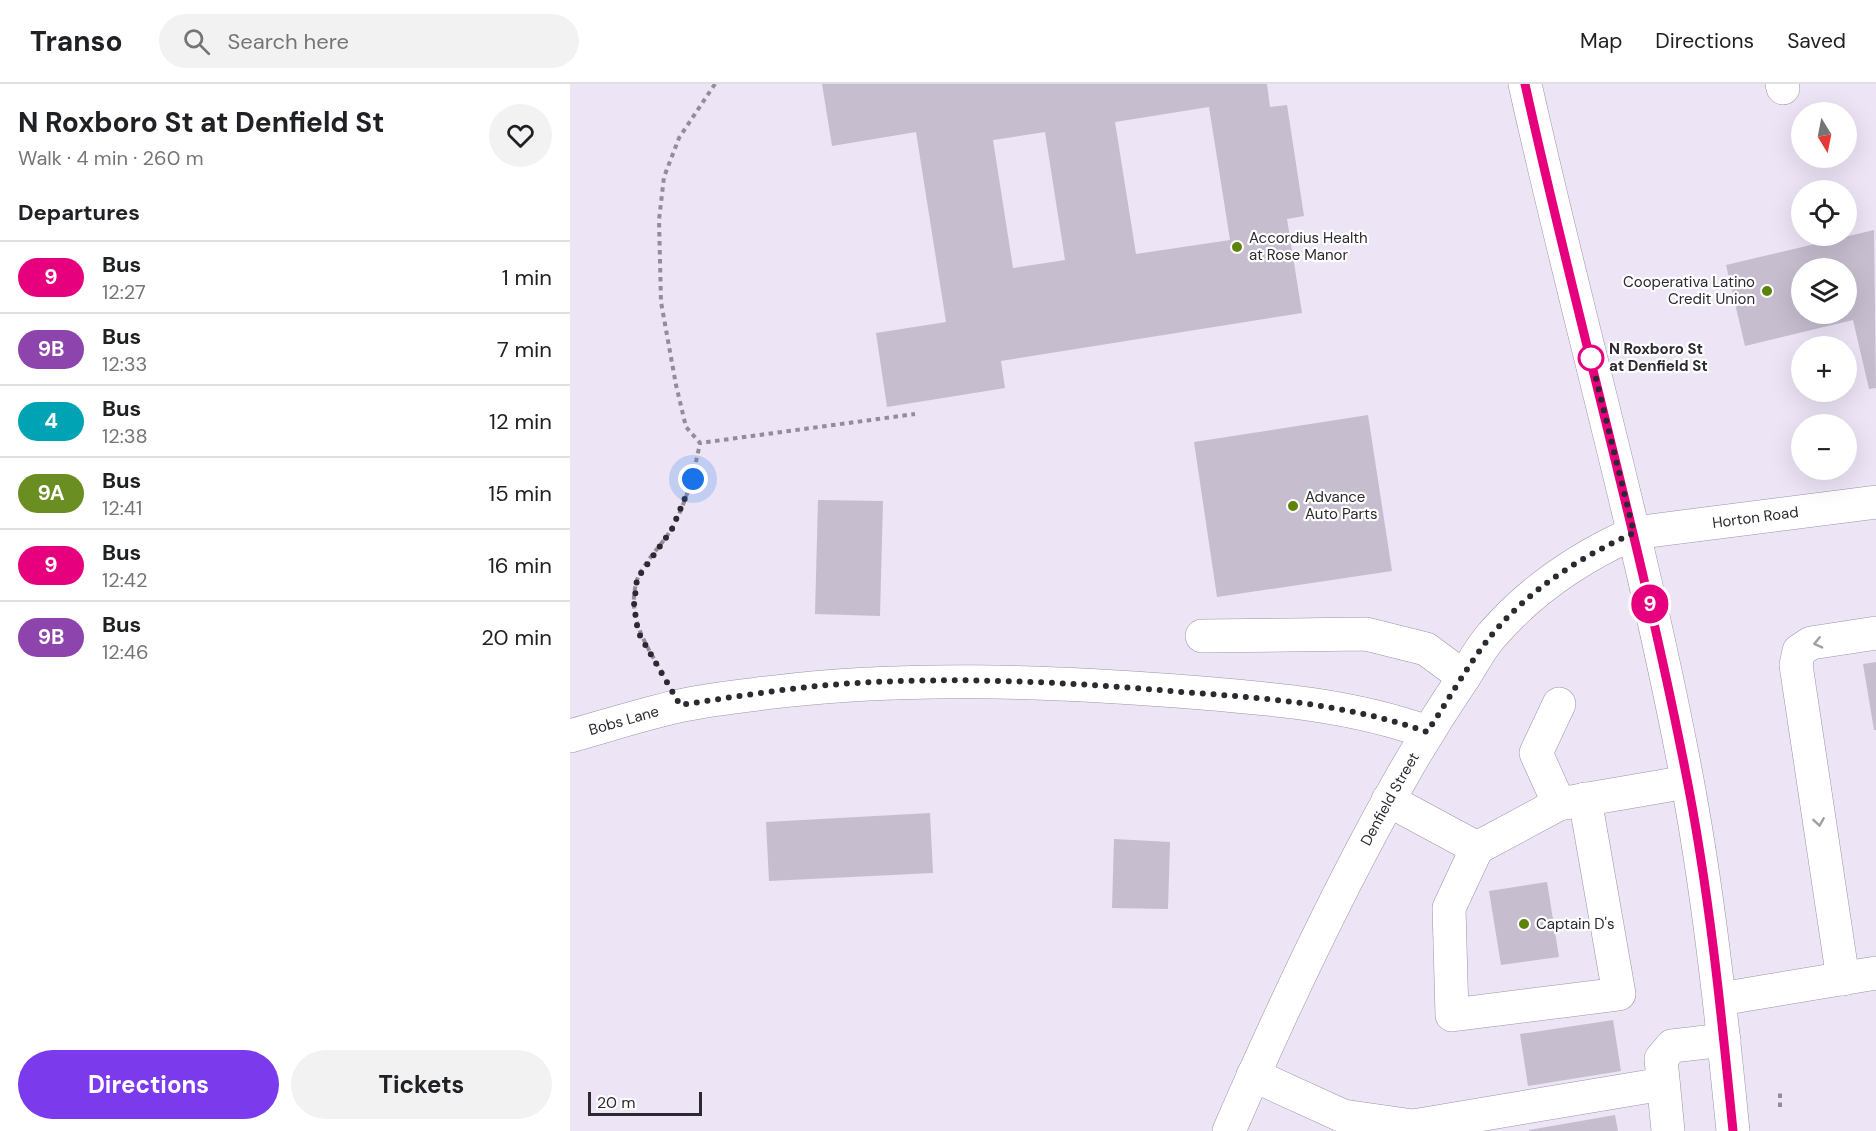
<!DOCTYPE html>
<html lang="en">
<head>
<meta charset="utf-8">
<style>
	:root { --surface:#fff; --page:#f2f2f2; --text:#202124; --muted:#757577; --line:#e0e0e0; --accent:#7c3aed }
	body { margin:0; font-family:"DM Sans",sans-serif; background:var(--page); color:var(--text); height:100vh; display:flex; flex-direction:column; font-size:22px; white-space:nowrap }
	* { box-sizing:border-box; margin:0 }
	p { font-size:20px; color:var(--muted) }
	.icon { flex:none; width:33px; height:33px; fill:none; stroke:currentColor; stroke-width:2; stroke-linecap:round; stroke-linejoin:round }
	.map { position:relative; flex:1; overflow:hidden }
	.side { display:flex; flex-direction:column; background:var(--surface); width:570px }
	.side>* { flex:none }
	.badge { padding:0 12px; border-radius:20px; font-size:21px; line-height:39px }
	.needle { width:39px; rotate:170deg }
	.buttons { position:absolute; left:1221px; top:18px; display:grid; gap:12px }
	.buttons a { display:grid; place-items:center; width:66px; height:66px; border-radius:50%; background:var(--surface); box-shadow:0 6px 24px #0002; font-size:30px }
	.scale { position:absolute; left:18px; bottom:15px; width:114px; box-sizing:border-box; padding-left:6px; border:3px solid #2c2930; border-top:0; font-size:16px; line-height:21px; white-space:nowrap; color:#2c2930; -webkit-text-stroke:4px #fff; paint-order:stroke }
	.you { position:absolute; width:30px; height:30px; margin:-15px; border:4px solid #fff; border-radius:50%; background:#1a73e8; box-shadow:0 0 0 9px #1a73e833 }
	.map>.badge { position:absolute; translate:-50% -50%; box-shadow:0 0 0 3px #fff }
	h2 { padding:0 18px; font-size:22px; line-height:54px }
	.round { display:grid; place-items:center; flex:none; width:63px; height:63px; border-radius:32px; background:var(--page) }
	.summary { display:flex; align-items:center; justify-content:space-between; height:102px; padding:0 18px }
	h1 { font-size:28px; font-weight:700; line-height:45px }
	.button { display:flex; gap:12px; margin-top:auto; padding:12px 18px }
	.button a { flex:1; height:69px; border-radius:36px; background:var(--accent); color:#fff; font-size:24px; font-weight:700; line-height:69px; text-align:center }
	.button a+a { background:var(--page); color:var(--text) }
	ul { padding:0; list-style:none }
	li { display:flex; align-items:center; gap:18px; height:72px; padding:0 18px; border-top:2px solid var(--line) }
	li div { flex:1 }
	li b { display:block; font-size:22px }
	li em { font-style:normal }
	li .badge { min-width:66px; font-weight:700; text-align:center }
	header { display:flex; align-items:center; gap:36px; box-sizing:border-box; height:84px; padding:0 30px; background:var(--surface); border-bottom:2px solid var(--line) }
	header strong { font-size:28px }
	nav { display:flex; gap:33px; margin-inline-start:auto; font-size:21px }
	.search { width:420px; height:54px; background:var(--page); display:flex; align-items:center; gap:15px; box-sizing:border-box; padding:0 21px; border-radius:33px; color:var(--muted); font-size:22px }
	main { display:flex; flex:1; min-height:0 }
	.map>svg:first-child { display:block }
	.building { fill:#c6bdcf; fill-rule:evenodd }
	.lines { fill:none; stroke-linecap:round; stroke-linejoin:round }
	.minor-casing { stroke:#9c94a5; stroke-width:34 }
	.major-casing { stroke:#9c94a5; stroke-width:34 }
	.path { stroke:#938d9a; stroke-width:4; stroke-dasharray:4.5 4.5; stroke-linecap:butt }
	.minor { stroke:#fff; stroke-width:33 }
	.major { stroke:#fff; stroke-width:33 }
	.oneway { stroke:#a09fa2 }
	.line-casing { stroke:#fff; stroke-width:14 }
	.line { stroke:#e6007e; stroke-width:9 }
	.walk { stroke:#2c2930; stroke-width:6; stroke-dasharray:0 10.8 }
	.poi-dot { fill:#5c840a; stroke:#fff; stroke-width:2 }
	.stop-dot { fill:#fff; stroke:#e6007e; stroke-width:3 }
	.labels { text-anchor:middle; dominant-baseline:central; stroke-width:4.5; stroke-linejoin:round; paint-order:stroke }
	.poi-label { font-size:15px; fill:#2c2930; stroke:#fff; text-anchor:start }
	.stop-label { font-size:15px; font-weight:bold; fill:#2c2930; stroke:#fff; text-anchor:start }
	.street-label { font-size:15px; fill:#2c2930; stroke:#fff }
</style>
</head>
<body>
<header>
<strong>Transo</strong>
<div class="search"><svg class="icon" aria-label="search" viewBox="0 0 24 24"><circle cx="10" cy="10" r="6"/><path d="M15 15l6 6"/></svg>Search here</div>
<nav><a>Map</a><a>Directions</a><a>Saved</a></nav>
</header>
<main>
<section class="side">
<div class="summary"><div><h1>N Roxboro St at Denfield St</h1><p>Walk · 4 min · 260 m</p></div><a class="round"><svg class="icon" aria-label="heart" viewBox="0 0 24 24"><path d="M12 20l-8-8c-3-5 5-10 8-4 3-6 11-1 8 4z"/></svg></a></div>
<h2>Departures</h2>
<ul>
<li><span class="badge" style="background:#e6007e;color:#fff">9</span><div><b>Bus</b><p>12:27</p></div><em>1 min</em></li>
<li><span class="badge" style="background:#8e44ad;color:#fff">9B</span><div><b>Bus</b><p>12:33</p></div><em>7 min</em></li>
<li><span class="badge" style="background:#00a3b4;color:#fff">4</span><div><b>Bus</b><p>12:38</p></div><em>12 min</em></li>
<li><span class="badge" style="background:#6b8e23;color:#fff">9A</span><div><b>Bus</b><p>12:41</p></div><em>15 min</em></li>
<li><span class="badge" style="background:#e6007e;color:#fff">9</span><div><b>Bus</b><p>12:42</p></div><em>16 min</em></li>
<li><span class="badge" style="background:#8e44ad;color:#fff">9B</span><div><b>Bus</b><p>12:46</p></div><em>20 min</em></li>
</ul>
<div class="button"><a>Directions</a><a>Tickets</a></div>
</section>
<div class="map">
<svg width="1306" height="1047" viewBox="0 0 1306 1047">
	<rect width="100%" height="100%" fill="#ede4f6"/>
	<g class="building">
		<path d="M252,0H697L700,23L717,21L734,132L717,135L732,229L431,277L435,304L317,323L306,249L376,238L346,48L262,62ZM639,23L660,156L566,170L545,38ZM475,48L495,176L443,184L423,56Z"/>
		<path d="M1304,146L1306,304L1299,305L1283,236L1175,262L1156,181ZM1232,184H1276V230H1232Z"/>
		<polygon points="798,331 822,487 647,513 624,358"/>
		<polygon points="248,416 313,417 310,532 245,530"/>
		<polygon points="1306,578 1306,646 1304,646 1293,580"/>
		<polygon points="360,729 363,789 199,797 196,738"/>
		<polygon points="544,755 600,758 598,825 542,824"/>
		<polygon points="977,798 989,873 931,881 919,807"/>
		<polygon points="1043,936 1051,987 958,1002 950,950"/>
		<polygon points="1045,1031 1048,1047 959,1047 959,1046"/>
	</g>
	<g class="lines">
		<defs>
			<g id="minor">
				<polyline points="1212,0 1213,4"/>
				<polyline points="632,552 796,550 856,565 894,593"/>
				<polyline points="989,620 966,669 989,720"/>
				<path id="s1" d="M0,652C36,642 73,630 109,622C140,615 172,612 204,608C337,592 473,597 607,607C692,614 776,619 857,648"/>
				<polyline points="818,716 907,764 989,720 1117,698"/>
				<polyline points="907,764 879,824 882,931 1049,910 1015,715"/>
				<polyline points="1273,895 1226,581 1229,567 1241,559 1306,549"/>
				<polyline points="1150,915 1306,889"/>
				<polyline points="683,991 773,1032 843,1042 1093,1000"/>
				<path id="s2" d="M659,1047C712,925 768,805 834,689C853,656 873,624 894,593C903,579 911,563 922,551C961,506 1010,473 1064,449L1306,418"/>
				<polyline points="1098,1047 1091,975 1102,962 1154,956"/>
			</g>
			<path id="major" d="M955,0C1006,229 1071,455 1115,685C1138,805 1151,926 1163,1047"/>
		</defs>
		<use href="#minor" class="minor-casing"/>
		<use href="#major" class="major-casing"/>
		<g class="path">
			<polyline points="145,0 109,54 94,93 89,136 91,218 106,301 116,343 130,359 345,330"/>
			<path d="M93,590C76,561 56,532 67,496C73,479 91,462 101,446C116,420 124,389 130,359"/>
			<polyline points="1210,1023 1210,1008"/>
		</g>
		<use href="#minor" class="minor"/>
		<use href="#major" class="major"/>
	</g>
	<defs><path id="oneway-chevron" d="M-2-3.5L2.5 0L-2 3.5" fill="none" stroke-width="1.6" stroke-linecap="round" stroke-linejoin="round" transform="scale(1.5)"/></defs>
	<g class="oneway">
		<use href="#oneway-chevron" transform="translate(1248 559) rotate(167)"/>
		<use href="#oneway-chevron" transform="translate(1249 738) rotate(81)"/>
	</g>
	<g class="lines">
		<defs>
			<path id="line" d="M955,0C1005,229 1070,455 1115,685C1139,805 1151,926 1163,1047"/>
		</defs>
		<use href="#line" class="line-casing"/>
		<use href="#line" class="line"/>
		<path class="walk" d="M123,395L102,445L67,495L64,521L68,548L110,621C163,613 217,604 271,600C384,592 499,598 612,608C695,614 778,620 857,648C878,617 897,582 920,553C958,506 1010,473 1064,449L1021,274"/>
	</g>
	<g class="poi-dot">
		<circle cx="667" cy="163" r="6"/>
		<circle cx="1197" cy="207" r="6"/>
		<circle cx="723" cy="422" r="6"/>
		<circle cx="954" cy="840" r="6"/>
	</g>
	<circle class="stop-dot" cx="1021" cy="274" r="12"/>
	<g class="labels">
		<g class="poi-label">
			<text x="679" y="154">Accordius Health<tspan x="679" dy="17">at Rose Manor</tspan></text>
			<text x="1185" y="198" text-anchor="end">Cooperativa Latino<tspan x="1185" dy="17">Credit Union</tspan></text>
			<text x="735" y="413">Advance<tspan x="735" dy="17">Auto Parts</tspan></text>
			<text x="966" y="840">Captain D's</text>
		</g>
		<g class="stop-label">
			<text x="1039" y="265">N Roxboro St<tspan x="1039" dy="17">at Denfield St</tspan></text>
		</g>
		<g class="street-label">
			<text stroke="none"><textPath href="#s2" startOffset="861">Horton Road</textPath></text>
			<text stroke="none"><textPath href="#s1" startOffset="56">Bobs Lane</textPath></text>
			<text stroke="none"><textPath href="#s2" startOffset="369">Denfield Street</textPath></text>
		</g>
	</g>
</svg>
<div class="buttons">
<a><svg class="needle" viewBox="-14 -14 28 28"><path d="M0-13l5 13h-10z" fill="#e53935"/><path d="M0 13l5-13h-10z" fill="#757577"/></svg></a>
<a><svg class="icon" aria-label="locate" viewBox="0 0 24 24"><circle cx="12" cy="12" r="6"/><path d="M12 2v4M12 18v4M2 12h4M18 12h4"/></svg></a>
<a><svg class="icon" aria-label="layers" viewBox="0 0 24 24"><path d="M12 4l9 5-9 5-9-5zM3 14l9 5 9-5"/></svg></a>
<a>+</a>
<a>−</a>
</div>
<div class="scale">20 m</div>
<div class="you" style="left:123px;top:395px"></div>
<b class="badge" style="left:1080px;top:520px;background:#e6007e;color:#fff">9</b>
</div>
</main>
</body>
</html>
